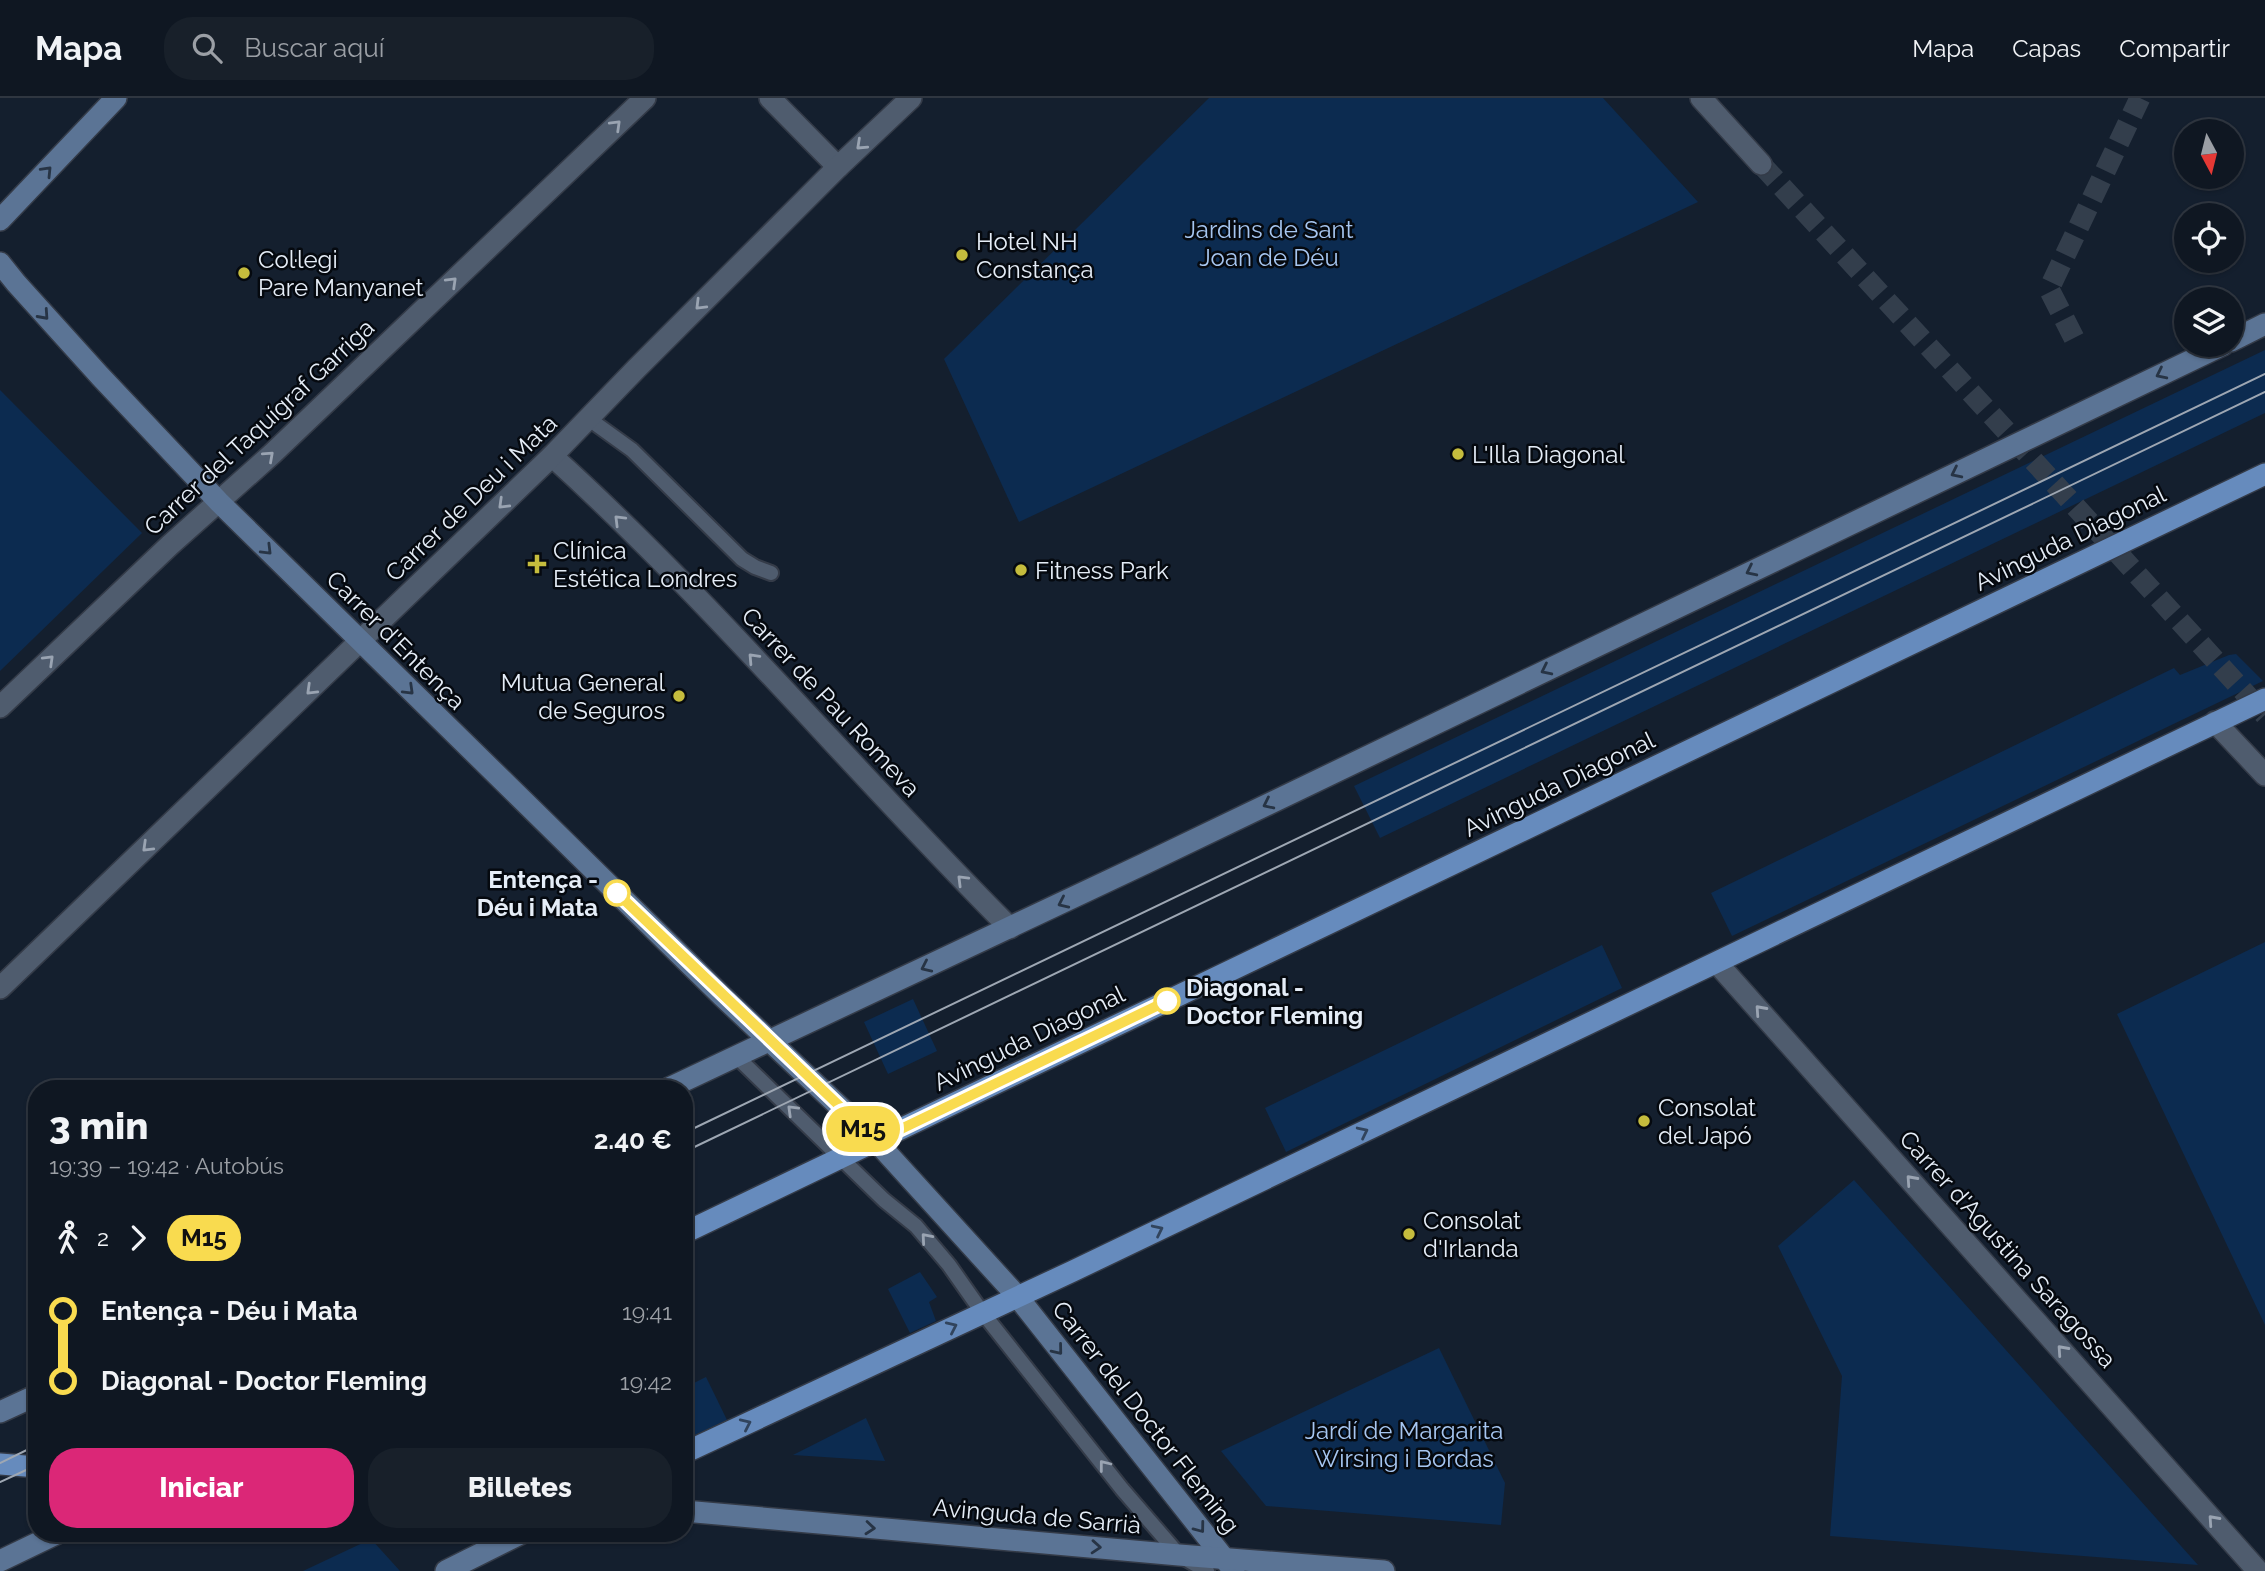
<!DOCTYPE html>
<html lang="es">
<head>
<meta charset="utf-8">
<style>
	:root { --surface:#0f1722; --page:#18202a; --text:#f1f3f6; --muted:#9b9fa5; --line:#2f3640; --accent:#db2777 }
	body { margin:0; font-family:Raleway,sans-serif; background:var(--page); color:var(--text); height:100vh; display:flex; flex-direction:column; font-size:26px; white-space:nowrap }
	* { box-sizing:border-box; margin:0 }
	p { font-size:23px; color:var(--muted) }
	.icon { flex:none; width:38px; height:38px; fill:none; stroke:currentColor; stroke-width:2; stroke-linecap:round; stroke-linejoin:round }
	.map { position:relative; flex:1; overflow:hidden }
	.side { position:absolute; left:28px; top:982px; width:665px; height:462px; display:flex; flex-direction:column; background:var(--surface); border-radius:28px; box-shadow:0 2px 5px #0004,0 0 0 2px var(--line) }
	.side>* { flex:none }
	.badge { padding:0 14px; border-radius:23px; font-size:24px; line-height:46px }
	.needle { width:46px; rotate:173deg }
	.controls { position:absolute; left:2174px; top:21px; display:grid; gap:14px }
	.controls a { display:grid; place-items:center; width:70px; height:70px; border-radius:50%; background:var(--surface); box-shadow:0 2px 5px #0004,0 0 0 2px var(--line); font-size:35px }
	.map>.badge { position:absolute; translate:-50% -50%; box-shadow:0 0 0 4px #fff }
	.legs { display:flex; align-items:center; gap:10px; height:77px; padding:0 21px; font-size:23px }
	.legs p { margin-inline-start:auto }
	.headline { display:flex; align-items:center; justify-content:space-between; height:119px; padding:0 21px }
	h1 { font-size:38px; font-weight:800; line-height:52px }
	.primary-button { display:flex; gap:14px; margin-top:auto; padding:14px 21px }
	.primary-button a { flex:1; height:80px; border-radius:28px; background:var(--accent); color:#fff; font-size:28px; font-weight:800; line-height:80px; text-align:center }
	.primary-button a+a { background:var(--page); color:var(--text) }
	ul { padding:0 21px; list-style:none }
	li { display:flex; align-items:center; gap:24px; height:70px; font-size:26px }
	li i { display:grid; place-items:center; width:10px; height:100%; margin:0 9px; background:currentColor }
	li i::after { content:''; width:18px; height:18px; margin:-9px; border:5px solid; border-radius:50%; background:var(--surface) }
	li p { margin-inline-start:auto }
	li:first-child i { background:linear-gradient(#0000 50%,currentColor 0) }
	li:last-child i { background:linear-gradient(currentColor 50%,#0000 0) }
	header { display:flex; align-items:center; gap:42px; box-sizing:border-box; height:98px; padding:0 35px; background:var(--surface); border-bottom:2px solid var(--line) }
	header strong { font-size:33px }
	nav { display:flex; gap:38px; margin-inline-start:auto; font-size:24px }
	.search { width:490px; height:63px; background:var(--page); display:flex; align-items:center; gap:18px; box-sizing:border-box; padding:0 24px; border-radius:28px; color:var(--muted); font-size:26px }
	.map>svg:first-child { display:block }
	.green { fill:#0c2b50 }
	.lines { fill:none; stroke-linecap:round; stroke-linejoin:round }
	.street-tunnel { stroke:#333e4c; stroke-width:21; stroke-dasharray:21 10; stroke-linecap:butt }
	.lane-casing { stroke:#343b48; stroke-width:18 }
	.street-casing { stroke:#343b48; stroke-width:24 }
	.secondary-casing { stroke:#343b48; stroke-width:24 }
	.primary-casing { stroke:#343b48; stroke-width:24 }
	.lane { stroke:#4f5c6e; stroke-width:14 }
	.street { stroke:#4f5c6e; stroke-width:21 }
	.secondary { stroke:#5b7495; stroke-width:21 }
	.primary { stroke:#668bbd; stroke-width:21 }
	.tram { stroke:#9ea7b3; stroke-width:2 }
	.oneway { stroke:#9aa4b2 }
	.oneway2 { stroke:#273445 }
	.oneway3 { stroke:#31445d }
	.line-1-casing { stroke:#fff; stroke-width:16 }
	.line-1 { stroke:#f9db4f; stroke-width:10 }
	.poi-dot { fill:#c5bc3d; stroke:#05090f; stroke-width:2.5 }
	.stop-1-dot { fill:#fff; stroke:#f9db4f; stroke-width:3.5 }
	.labels { text-anchor:middle; dominant-baseline:central; stroke-width:5; stroke-linejoin:round; paint-order:stroke }
	.park-label { font-size:24px; fill:#a6c6f1; stroke:#05090f }
	.poi-label { font-size:24px; fill:#e5edf7; stroke:#05090f; text-anchor:start }
	.street-label { font-size:24px; fill:#e5edf7; stroke:#05090f }
	.stop-label { font-size:24px; font-weight:bold; fill:#e5edf7; stroke:#05090f; text-anchor:end }
</style>
</head>
<body>
<header>
<strong>Mapa</strong>
<div class="search"><svg class="icon" aria-label="search" viewBox="0 0 24 24"><circle cx="10" cy="10" r="6"/><path d="M15 15l6 6"/></svg>Buscar aquí</div>
<nav><a>Mapa</a><a>Capas</a><a>Compartir</a></nav>
</header>
<div class="map">
<svg width="2265" height="1473" viewBox="0 0 2265 1473">
	<rect width="100%" height="100%" fill="#141f2e"/>
	<g class="green">
		<polygon points="1209,0 1603,0 1698,104 1019,424 944,261"/>
		<polygon points="2265,252 2265,315 1380,740 1354,688"/>
		<polygon points="0,292 142,435 0,573"/>
		<polygon points="2236,556 2263,583 1732,838 1711,795 2174,570 2180,577 2229,557"/>
		<polygon points="2265,844 2265,1227 2117,916"/>
		<polygon points="1602,847 1622,890 1286,1054 1265,1010"/>
		<polygon points="913,901 937,953 888,976 864,924"/>
		<polygon points="1854,1082 2198,1467 1830,1438 1842,1278 1778,1148"/>
		<polygon points="920,1174 937,1199 929,1204 936,1223 910,1235 888,1191"/>
		<polygon points="1439,1250 1505,1385 1501,1427 1266,1408 1221,1353"/>
		<polygon points="706,1279 727,1322 684,1342 684,1290"/>
		<polygon points="866,1320 885,1363 793,1357"/>
		<polygon points="371,1441 400,1473 303,1473"/>
	</g>
	<g class="lines">
		<g class="street-tunnel">
			<polyline points="1761,66 2064,396 2265,617"/>
			<polyline points="2074,240 2049,191 2140,0"/>
		</g>
		<defs>
			<g id="lane">
				<polyline points="589,321 632,352 742,461 755,469 771,475"/>
				<polyline points="736,958 884,1102 916,1128 949,1167 982,1214 1122,1391 1179,1457 1207,1473"/>
			</g>
			<g id="street">
				<polyline points="770,0 838,69"/>
				<polyline points="1701,0 1761,66"/>
				<path d="M552,358C714,505 855,675 1010,830"/>
				<polyline points="0,609 170,447 272,356 645,0"/>
				<polyline points="2215,624 2265,677"/>
				<polyline points="1717,865 2258,1473"/>
				<polyline points="0,890 552,358 636,271 838,69 911,0"/>
			</g>
			<g id="secondary">
				<polyline points="0,122 116,0"/>
				<polyline points="0,165 16,185 100,278 219,404 722,898 876,1043 1017,1198 1234,1473"/>
				<polyline points="2231,243 2265,226"/>
				<polyline points="669,990 1146,765 2223,247"/>
				<polyline points="0,1314 37,1297"/>
				<polyline points="684,1413 1179,1457 1384,1473"/>
				<polyline points="0,1463 58,1435"/>
				<polyline points="446,1473 522,1435"/>
			</g>
			<g id="primary">
				<polyline points="684,1135 2265,376"/>
				<polyline points="684,1355 1073,1173 2265,601"/>
				<polyline points="0,1366 37,1369"/>
			</g>
		</defs>
		<use href="#lane" class="lane-casing"/>
		<use href="#street" class="street-casing"/>
		<use href="#secondary" class="secondary-casing"/>
		<use href="#primary" class="primary-casing"/>
		<use href="#lane" class="lane"/>
		<use href="#street" class="street"/>
		<use href="#secondary" class="secondary"/>
		<use href="#primary" class="primary"/>
		<g class="tram">
			<polyline points="684,1035 2265,276"/>
			<polyline points="684,1054 2265,294"/>
			<polyline points="0,1365 37,1347"/>
			<polyline points="0,1384 37,1367"/>
		</g>
	</g>
	<defs><path id="oneway-chevron" d="M-2-3.5L2.5 0L-2 3.5" fill="none" stroke-width="1.6" stroke-linecap="round" stroke-linejoin="round" transform="scale(1.75)"/></defs>
	<g class="oneway">
		<use href="#oneway-chevron" transform="translate(616 27) rotate(-44)"/>
		<use href="#oneway-chevron" transform="translate(861 47) rotate(137)"/>
		<use href="#oneway-chevron" transform="translate(452 184) rotate(-44)"/>
		<use href="#oneway-chevron" transform="translate(700 207) rotate(135)"/>
		<use href="#oneway-chevron" transform="translate(269 358) rotate(-42)"/>
		<use href="#oneway-chevron" transform="translate(503 406) rotate(136)"/>
		<use href="#oneway-chevron" transform="translate(619 422) rotate(-135)"/>
		<use href="#oneway-chevron" transform="translate(753 560) rotate(-133)"/>
		<use href="#oneway-chevron" transform="translate(49 562) rotate(-44)"/>
		<use href="#oneway-chevron" transform="translate(311 592) rotate(136)"/>
		<use href="#oneway-chevron" transform="translate(147 749) rotate(136)"/>
		<use href="#oneway-chevron" transform="translate(962 782) rotate(-135)"/>
		<use href="#oneway-chevron" transform="translate(1760 912) rotate(-132)"/>
		<use href="#oneway-chevron" transform="translate(792 1012) rotate(-136)"/>
		<use href="#oneway-chevron" transform="translate(1911 1082) rotate(-132)"/>
		<use href="#oneway-chevron" transform="translate(926 1140) rotate(-131)"/>
		<use href="#oneway-chevron" transform="translate(2062 1252) rotate(-132)"/>
		<use href="#oneway-chevron" transform="translate(1104 1367) rotate(-128)"/>
		<use href="#oneway-chevron" transform="translate(2213 1422) rotate(-132)"/>
	</g>
	<g class="oneway2">
		<use href="#oneway-chevron" transform="translate(47 73) rotate(-46)"/>
		<use href="#oneway-chevron" transform="translate(44 217) rotate(48)"/>
		<use href="#oneway-chevron" transform="translate(2161 276) rotate(154)"/>
		<use href="#oneway-chevron" transform="translate(1956 375) rotate(154)"/>
		<use href="#oneway-chevron" transform="translate(267 452) rotate(45)"/>
		<use href="#oneway-chevron" transform="translate(1751 473) rotate(154)"/>
		<use href="#oneway-chevron" transform="translate(1546 572) rotate(154)"/>
		<use href="#oneway-chevron" transform="translate(409 592) rotate(44)"/>
		<use href="#oneway-chevron" transform="translate(1268 706) rotate(154)"/>
		<use href="#oneway-chevron" transform="translate(1063 805) rotate(155)"/>
		<use href="#oneway-chevron" transform="translate(926 869) rotate(155)"/>
		<use href="#oneway-chevron" transform="translate(1058 1252) rotate(51)"/>
		<use href="#oneway-chevron" transform="translate(870 1430) rotate(5)"/>
		<use href="#oneway-chevron" transform="translate(1200 1430) rotate(53)"/>
		<use href="#oneway-chevron" transform="translate(1096 1449) rotate(4)"/>
	</g>
	<g class="oneway3">
		<use href="#oneway-chevron" transform="translate(1363 1034) rotate(-26)"/>
		<use href="#oneway-chevron" transform="translate(1158 1132) rotate(-26)"/>
		<use href="#oneway-chevron" transform="translate(952 1229) rotate(-25)"/>
		<use href="#oneway-chevron" transform="translate(746 1326) rotate(-25)"/>
	</g>
	<g class="lines">
		<defs>
			<polyline id="line-1" points="617,795 876,1043 1167,903"/>
		</defs>
		<use href="#line-1" class="line-1-casing"/>
		<use href="#line-1" class="line-1"/>
	</g>
	<g class="poi-dot">
		<circle cx="962" cy="157" r="7"/>
		<circle cx="244" cy="175" r="7"/>
		<circle cx="1458" cy="356" r="7"/>
		<path d="M533.5 455.5h7v7h7v7h-7v7h-7v-7h-7v-7h7z"/>
		<circle cx="1021" cy="472" r="7"/>
		<circle cx="679" cy="598" r="7"/>
		<circle cx="1644" cy="1023" r="7"/>
		<circle cx="1409" cy="1136" r="7"/>
	</g>
	<g class="stop-1-dot">
		<circle cx="617" cy="795" r="12"/>
		<circle cx="1167" cy="903" r="12"/>
	</g>
	<g class="labels">
		<g class="park-label">
			<text x="1269" y="131">Jardins de Sant<tspan x="1269" dy="28">Joan de Déu</tspan></text>
			<text x="1404" y="1332">Jardí de Margarita<tspan x="1404" dy="28">Wirsing i Bordas</tspan></text>
		</g>
		<g class="poi-label">
			<text x="976" y="143">Hotel NH<tspan x="976" dy="28">Constança</tspan></text>
			<text x="258" y="161">Col·legi<tspan x="258" dy="28">Pare Manyanet</tspan></text>
			<text x="1472" y="356">L'Illa Diagonal</text>
			<text x="553" y="452">Clínica<tspan x="553" dy="28">Estética Londres</tspan></text>
			<text x="1035" y="472">Fitness Park</text>
			<text x="665" y="584" text-anchor="end">Mutua General<tspan x="665" dy="28">de Seguros</tspan></text>
			<text x="1658" y="1009">Consolat<tspan x="1658" dy="28">del Japó</tspan></text>
			<text x="1423" y="1122">Consolat<tspan x="1423" dy="28">d'Irlanda</tspan></text>
		</g>
		<g class="street-label">
			<text transform="translate(259 329) rotate(-43)">Carrer del Taquígraf Garriga</text>
			<text transform="translate(471 400) rotate(-44)">Carrer de Deu i Mata</text>
			<text transform="translate(2070 440) rotate(-26)">Avinguda Diagonal</text>
			<text transform="translate(396 542) rotate(45)">Carrer d'Entença</text>
			<text transform="translate(831 604) rotate(47)">Carrer de Pau Romeva</text>
			<text transform="translate(1559 686) rotate(-26)">Avinguda Diagonal</text>
			<text transform="translate(1029 940) rotate(-26)">Avinguda Diagonal</text>
			<text transform="translate(2008 1151) rotate(48)">Carrer d'Agustina Saragossa</text>
			<text transform="translate(1146 1319) rotate(52)">Carrer del Doctor Fleming</text>
			<text transform="translate(1037 1418) rotate(5)">Avinguda de Sarrià</text>
		</g>
		<g class="stop-label">
			<text x="598" y="781">Entença -<tspan x="598" dy="28">Déu i Mata</tspan></text>
			<text x="1186" y="889" text-anchor="start">Diagonal -<tspan x="1186" dy="28">Doctor Fleming</tspan></text>
		</g>
	</g>
</svg>
<div class="controls">
<a><svg class="needle" viewBox="-14 -14 28 28"><path d="M0-13l5 13h-10z" fill="#e53935"/><path d="M0 13l5-13h-10z" fill="#9b9fa5"/></svg></a>
<a><svg class="icon" aria-label="locate" viewBox="0 0 24 24"><circle cx="12" cy="12" r="6"/><path d="M12 2v4M12 18v4M2 12h4M18 12h4"/></svg></a>
<a><svg class="icon" aria-label="layers" viewBox="0 0 24 24"><path d="M12 4l9 5-9 5-9-5zM3 14l9 5 9-5"/></svg></a>
</div>
<b class="badge" style="left:863px;top:1031px;background:#f9db4f;color:#111">M15</b>
<section class="side">
<div class="headline"><div><h1>3 min</h1><p>19:39 – 19:42 · Autobús</p></div><b>2.40 €</b></div>
<div class="legs"><svg class="icon" aria-label="walk" viewBox="0 0 24 24"><circle cx="13" cy="4" r="2"/><path d="M13 8l-2 6 4 7M11 14l-3 7M7 12l3-4h3l4 4"/></svg>2<svg class="icon" aria-label="forward" viewBox="0 0 24 24"><path d="M9 5l7 7-7 7"/></svg><b class="badge" style="background:#f9db4f;color:#111">M15</b></div>
<ul>
<li><i style="color:#f9db4f"></i><b>Entença - Déu i Mata</b><p>19:41</p></li>
<li><i style="color:#f9db4f"></i><b>Diagonal - Doctor Fleming</b><p>19:42</p></li>
</ul>
<div class="primary-button"><a>Iniciar</a><a>Billetes</a></div>
</section>
</div>
</body>
</html>
